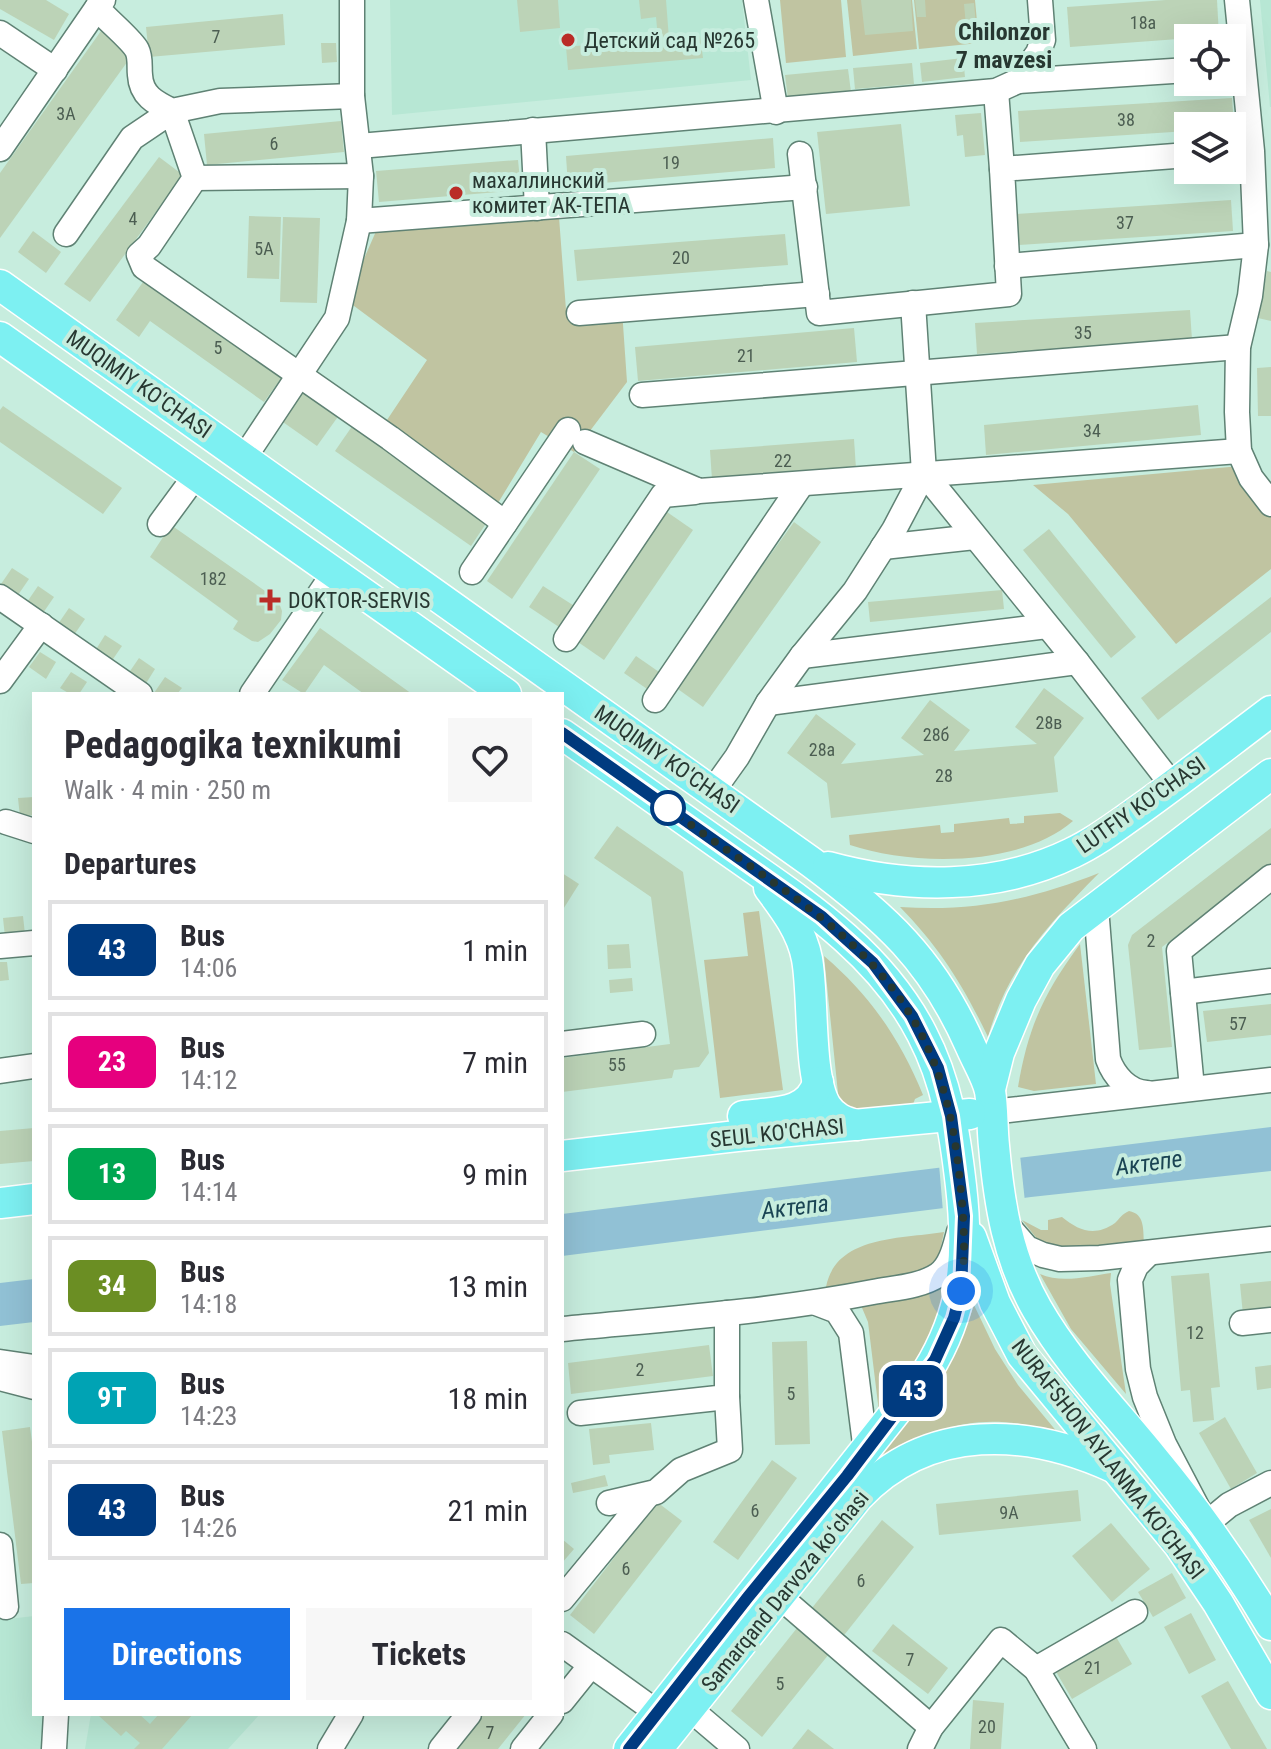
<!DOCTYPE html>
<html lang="en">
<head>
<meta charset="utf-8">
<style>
	:root { --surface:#fff; --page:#f7f7f7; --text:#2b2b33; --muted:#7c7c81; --line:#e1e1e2; --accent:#1a73e8 }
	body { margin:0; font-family:"Roboto Condensed",sans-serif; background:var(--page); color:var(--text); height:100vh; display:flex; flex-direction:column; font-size:30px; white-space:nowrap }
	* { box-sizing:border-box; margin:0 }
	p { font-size:26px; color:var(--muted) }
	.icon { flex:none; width:44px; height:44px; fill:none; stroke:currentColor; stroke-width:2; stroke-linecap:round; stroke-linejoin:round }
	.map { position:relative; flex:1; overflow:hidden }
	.details { position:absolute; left:32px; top:692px; width:532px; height:1024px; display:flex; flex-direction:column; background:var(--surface); border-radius:0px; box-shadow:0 8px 32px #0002 }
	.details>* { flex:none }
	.badge { padding:0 16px; border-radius:12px; font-size:28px; line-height:52px }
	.buttons { position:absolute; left:1174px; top:24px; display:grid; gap:16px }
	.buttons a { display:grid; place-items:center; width:72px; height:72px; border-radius:0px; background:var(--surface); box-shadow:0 8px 32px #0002; font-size:40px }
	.you { position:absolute; width:40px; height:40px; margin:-20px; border:6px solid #fff; border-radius:50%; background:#1a73e8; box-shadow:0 0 0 12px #1a73e833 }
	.map>.badge { position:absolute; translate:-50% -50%; box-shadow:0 0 0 4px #fff }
	h2 { padding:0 32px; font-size:30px; line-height:72px }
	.round { display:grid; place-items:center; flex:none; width:84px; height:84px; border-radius:0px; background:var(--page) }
	.summary { display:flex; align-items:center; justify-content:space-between; height:136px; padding:0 32px }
	h1 { font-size:38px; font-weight:700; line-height:60px }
	.primary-button { display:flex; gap:16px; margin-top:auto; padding:16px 32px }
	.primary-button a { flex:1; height:92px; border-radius:0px; background:var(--accent); color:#fff; font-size:32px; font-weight:700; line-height:92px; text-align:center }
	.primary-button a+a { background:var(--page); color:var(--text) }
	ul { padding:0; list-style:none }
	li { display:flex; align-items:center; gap:24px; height:100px; margin:0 16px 12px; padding:0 16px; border:4px solid var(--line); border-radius:0px }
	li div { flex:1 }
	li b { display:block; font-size:30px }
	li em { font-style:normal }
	li .badge { min-width:88px; font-weight:700; text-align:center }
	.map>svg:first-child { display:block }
	.built { fill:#b7e7d4 }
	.green { fill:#c0c4a1 }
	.water { fill:#91c1d5 }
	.pier { fill:#c7edde }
	.building { fill:#bcd3b7 }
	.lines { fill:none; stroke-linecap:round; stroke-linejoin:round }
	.minor-casing { stroke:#5f8274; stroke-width:27 }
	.major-casing { stroke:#fff; stroke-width:33 }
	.minor { stroke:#fff; stroke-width:24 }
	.major { stroke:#7df0f2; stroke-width:30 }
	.line-casing { stroke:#fff; stroke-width:18 }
	.line { stroke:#003b80; stroke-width:12 }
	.walk { stroke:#273731; stroke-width:8; stroke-dasharray:0 14.4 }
	.poi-dot { fill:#ba2c27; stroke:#c7edde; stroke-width:3 }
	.stop-dot { fill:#fff; stroke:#003b80; stroke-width:4 }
	.labels { text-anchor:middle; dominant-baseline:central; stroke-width:8; stroke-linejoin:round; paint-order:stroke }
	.number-label { font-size:18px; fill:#4c5e52 }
	.poi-label { font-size:22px; fill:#273731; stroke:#c7edde; text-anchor:start }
	.street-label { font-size:22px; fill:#273731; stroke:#c7edde }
	.neighbourhood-label { font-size:24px; font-weight:bold; fill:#273731; stroke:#c7edde }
	.water-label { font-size:24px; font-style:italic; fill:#1a4453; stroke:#c7edde }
</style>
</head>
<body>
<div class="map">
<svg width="1271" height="1749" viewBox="0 0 1271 1749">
	<rect width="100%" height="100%" fill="#c7edde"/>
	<g class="built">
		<polygon points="390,0 742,0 751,80 392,115"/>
		<polygon points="1260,0 1271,0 1271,107 1270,107"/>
		<polygon points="34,1616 34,1714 43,1714 41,1749 0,1749 0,1620"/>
		<polygon points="91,1714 260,1714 228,1749 85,1749"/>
	</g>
	<g class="green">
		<polygon points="780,0 841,0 846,57 786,63"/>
		<polygon points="847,0 912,0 917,49 853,56"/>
		<polygon points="914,0 975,0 979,43 919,49"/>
		<polygon points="559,217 566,310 622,310 627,382 574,452 541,432 495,508 385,423 427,360 346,300 377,229"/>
		<polygon points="1251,465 1271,505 1271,569 1176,644 1068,514 1033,485"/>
		<path d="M1060,813L1073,821C1020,867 913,866 850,845L849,835L940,825L941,833L954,832V824L1009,818L1010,824L1024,823V816Z"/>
		<path d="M1099,873C1049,924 1008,966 988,1037C963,985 940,948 900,907C973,912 1030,900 1099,873Z"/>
		<polygon points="759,911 783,1090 720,1098 704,960 748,956 743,913"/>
		<path d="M1080,944L1096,1084L1034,1091L1018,1087C1028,1027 1044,993 1080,944Z"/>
		<path d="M824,956C869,994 901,1040 923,1095L915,1099L912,1107L854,1114L839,1103Z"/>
		<path d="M1129,1211C1145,1214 1143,1229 1144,1243L1055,1251L1042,1245L1022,1220L1041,1230H1048V1220L1062,1217C1079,1231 1095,1237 1115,1223C1120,1218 1122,1214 1129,1211Z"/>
		<path d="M944,1232L938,1261L916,1279L826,1287C836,1235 902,1239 944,1232Z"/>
		<path d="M1111,1273L1110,1284L1126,1394L1071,1329L1040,1274C1062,1284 1089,1276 1111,1273Z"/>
		<path d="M949,1283C938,1333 909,1372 879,1412L868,1322L860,1303L930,1293Z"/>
		<path d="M974,1305L995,1349L1018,1385L1058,1433C1024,1421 976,1416 942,1431C915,1443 890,1459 865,1473C913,1416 950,1377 974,1305Z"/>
	</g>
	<g class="water">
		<polygon points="1271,1127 1271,1171 1031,1197 562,1256 562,1214"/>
		<polygon points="34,1279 34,1322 0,1326 0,1283"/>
	</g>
	<polygon class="pier" points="1020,1155 1025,1202 943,1212 939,1164"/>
	<g class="building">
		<polygon points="0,0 46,0 69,14 54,40 0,9"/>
		<polygon points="517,0 558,0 560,28 520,32"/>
		<polygon points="639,0 666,0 669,39 700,36 703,58 568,70 566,47 658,38 656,17 641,19"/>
		<polygon points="861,0 911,0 913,31 865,35"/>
		<polygon points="915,0 925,0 926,17 917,17"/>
		<polygon points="1166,0 1217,0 1219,36 1070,47 1067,7"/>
		<polygon points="974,3 976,25 966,26 964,4"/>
		<polygon points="283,14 285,45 149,57 146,27"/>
		<polygon points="101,31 133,54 0,238 0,173"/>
		<polygon points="321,43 336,43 337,62 322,63"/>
		<polygon points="963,58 965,77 922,82 920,63"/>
		<polygon points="912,63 914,84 855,89 853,68"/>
		<polygon points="848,69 851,92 788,99 785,75"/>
		<polygon points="1232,98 1234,126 1188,126 1188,131 1020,142 1018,111"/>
		<polygon points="981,113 985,155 965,157 963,135 957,136 955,115"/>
		<polygon points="341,121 344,152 207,165 204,134"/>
		<polygon points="901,124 910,206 826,214 817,132"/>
		<polygon points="773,138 775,168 568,186 566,156"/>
		<polygon points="159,157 183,175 90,302 64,284"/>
		<polygon points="518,160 521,190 379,202 376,171"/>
		<polygon points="1231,200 1233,231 1019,245 1016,214"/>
		<polygon points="249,216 281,217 279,279 247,278"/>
		<polygon points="283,217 320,218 317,303 280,302"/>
		<polygon points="33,231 61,252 46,273 18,252"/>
		<polygon points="785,234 788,265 577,281 574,250"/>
		<polygon points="1267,271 1271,272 1271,321 1258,318"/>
		<polygon points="148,275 285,373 264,402 150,321 139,337 116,320"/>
		<polygon points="1190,310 1192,340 977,354 975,323"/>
		<polygon points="854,328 857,362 638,381 635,347"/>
		<polygon points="1271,367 1271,416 1258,416 1257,368"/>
		<polygon points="305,385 342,411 317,446 280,420"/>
		<polygon points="1198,405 1201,435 986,455 984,425"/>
		<polygon points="3,406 122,488 103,514 0,442 0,410"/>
		<polygon points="355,422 489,519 471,546 335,451"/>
		<polygon points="854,439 856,469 712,480 710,450"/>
		<polygon points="574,452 600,469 512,599 487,581"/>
		<polygon points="667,512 693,530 604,660 578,642"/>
		<polygon points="794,522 821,542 703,707 675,687"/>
		<polygon points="171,525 278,600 282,611 281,620 270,634 258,642 252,641 233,629 238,621 150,557"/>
		<polygon points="1049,529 1136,637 1111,658 1023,550"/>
		<polygon points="12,568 29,579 18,595 1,584"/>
		<polygon points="38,586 54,597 43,613 27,602"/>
		<polygon points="543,586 576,607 562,629 529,607"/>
		<polygon points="1002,590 1004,609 870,622 868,602"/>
		<polygon points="1271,597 1271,632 1158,720 1141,698"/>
		<polygon points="69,608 85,619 74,635 58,624"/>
		<polygon points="320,628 412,694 364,694 324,665 304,694 282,680"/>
		<polygon points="105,635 122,646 111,662 95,651"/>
		<polygon points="40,652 56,662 46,679 29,667"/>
		<polygon points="636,656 662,674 650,691 624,673"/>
		<polygon points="139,658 155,669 145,685 128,674"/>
		<polygon points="71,672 87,682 79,694 70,694 60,688"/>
		<polygon points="165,677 182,688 177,694 154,693"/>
		<polygon points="1044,688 1084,718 1054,757 1058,792 831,818 827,783 787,753 816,714 856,744 841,764 924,755 901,738 930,700 970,730 954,751 1037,744 1015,727"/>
		<polygon points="34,797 34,815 20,817 18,798"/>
		<polygon points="617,826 683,872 709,1053 699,1067 674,1070 672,1078 562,1092 562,1058 670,1044 651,897 594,858"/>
		<polygon points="1271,828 1271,865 1162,947 1172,1047 1139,1050 1128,945 1132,935"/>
		<polygon points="562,873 579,884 562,911"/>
		<polygon points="23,916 25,934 5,937 3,918"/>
		<polygon points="629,944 631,968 608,969 607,945"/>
		<polygon points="0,962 7,962 9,980 0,981"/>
		<polygon points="632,978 633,991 610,993 609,980"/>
		<polygon points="1271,1004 1271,1035 1207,1042 1203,1011"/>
		<polygon points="34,1128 34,1161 0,1164 0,1131"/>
		<polygon points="1209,1273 1220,1387 1211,1388 1214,1420 1193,1422 1190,1390 1181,1391 1171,1276"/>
		<polygon points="1271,1281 1271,1312 1243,1315 1240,1284"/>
		<polygon points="807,1341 810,1444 775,1445 772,1342"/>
		<polygon points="709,1345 713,1376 571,1394 568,1363"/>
		<polygon points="1271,1365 1271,1388 1257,1390 1255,1367"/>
		<polygon points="1225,1417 1257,1473 1231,1489 1199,1433"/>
		<polygon points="651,1423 654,1450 609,1455 610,1463 593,1465 589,1429"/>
		<polygon points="30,1427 34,1457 34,1583 21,1584 2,1431"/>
		<polygon points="772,1460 797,1478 738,1560 713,1542"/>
		<polygon points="605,1475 608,1486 573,1493 571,1483"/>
		<polygon points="1078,1490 1081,1521 939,1535 936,1504"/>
		<polygon points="657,1502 682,1521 594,1634 570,1615"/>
		<polygon points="1271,1509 1271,1558 1249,1520"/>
		<polygon points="882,1520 914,1547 841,1639 808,1613"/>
		<polygon points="1111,1523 1150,1569 1112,1602 1072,1556"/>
		<polygon points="562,1539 574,1549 562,1563"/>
		<polygon points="1172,1573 1186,1598 1153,1617 1138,1592"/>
		<polygon points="1191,1613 1216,1660 1189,1674 1164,1627"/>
		<polygon points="893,1624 948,1668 928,1694 872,1651"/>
		<polygon points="797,1628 829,1654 762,1737 731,1711"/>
		<polygon points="1115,1635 1132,1664 1072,1699 1055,1670"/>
		<polygon points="1228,1681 1267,1749 1231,1749 1201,1696"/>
		<polygon points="973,1700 1004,1703 1001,1749 970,1749"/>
		<polygon points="100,1714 139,1714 150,1724 159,1714 193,1714 162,1749 134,1749 140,1743 126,1731 121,1736 99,1716"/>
		<polygon points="482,1714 526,1714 498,1749 455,1749"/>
		<polygon points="808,1729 834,1749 792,1749"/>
	</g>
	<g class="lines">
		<defs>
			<g id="minor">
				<path d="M103,0L97,8C107,20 132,40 137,50C141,58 139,67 140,75C141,96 156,103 172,111L220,101L352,96"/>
				<polyline points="756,0 776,112"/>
				<polyline points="1237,0 1252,151 1256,245 1250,296 1238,347 1237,412 1239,451 1251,478 1271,504"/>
				<polyline points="0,33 55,70"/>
				<polyline points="1018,81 1188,70"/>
				<polyline points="996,91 1002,169"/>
				<polyline points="533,130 537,208"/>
				<polyline points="359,146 996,91 1018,81 1038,53 1043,40 1040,0"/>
				<polyline points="0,149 97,8"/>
				<polyline points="800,154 819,313 1009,294 1002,169 1188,155"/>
				<polyline points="195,178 361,176"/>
				<polyline points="359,221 805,187"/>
				<polyline points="66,234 132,138 172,111 195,178 149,246 139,255 144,267 390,438 505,523"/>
				<polyline points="1007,266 1256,245"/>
				<polyline points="579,313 817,294"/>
				<polyline points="642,395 1238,347"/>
				<polyline points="585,442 699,491 1239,451"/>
				<polyline points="244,458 337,318 359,221 361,176 352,96 352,0"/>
				<polyline points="924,473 1077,662 1173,786"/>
				<polyline points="160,524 196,475"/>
				<polyline points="883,547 975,537"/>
				<polyline points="472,572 568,430"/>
				<polyline points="0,597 140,694"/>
				<polyline points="566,639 663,495 695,492"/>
				<polyline points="802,656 1047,626"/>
				<polyline points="0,681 41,625"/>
				<polyline points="252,694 334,573"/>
				<polyline points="655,700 801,485"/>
				<polyline points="768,703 1077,662"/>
				<polyline points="712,792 737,757 768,703 802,656 855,591 894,530 924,473 913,303"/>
				<polyline points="6,822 34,831"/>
				<path d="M1096,907L1108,1059C1114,1076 1128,1092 1147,1093"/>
				<polyline points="0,946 34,943"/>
				<polyline points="1183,992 1271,981"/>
				<polyline points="562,1044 643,1034"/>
				<polyline points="0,1071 34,1066"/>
				<polyline points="1192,1088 1179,951 1271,877"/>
				<polyline points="992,1112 1271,1080"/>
				<polyline points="1007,1225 1027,1248 1043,1255 1060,1259 1100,1258 1271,1239"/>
				<polyline points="1149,1253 1136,1266 1130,1280 1138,1369 1145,1397 1164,1444 1206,1524 1229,1505 1271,1483"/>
				<polyline points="816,1303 837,1311 851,1333 866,1452"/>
				<polyline points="1242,1323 1271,1320"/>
				<path d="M562,1329C666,1319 770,1312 873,1292C893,1288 920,1287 938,1275C951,1266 955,1247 959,1232"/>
				<polyline points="0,1362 34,1367"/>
				<polyline points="0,1378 34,1387"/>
				<polyline points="580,1413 727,1397 727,1313"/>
				<polyline points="609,1503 656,1492 681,1470 730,1450 727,1397"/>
				<polyline points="0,1545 6,1607"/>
				<polyline points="779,1596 931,1727"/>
				<polyline points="562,1599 648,1495"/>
				<polyline points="562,1644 658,1713"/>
				<polyline points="1036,1669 1135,1612"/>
				<polyline points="562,1701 591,1665"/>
				<polyline points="690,1709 737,1749"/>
				<polyline points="54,1749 56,1714"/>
				<polyline points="330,1749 351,1714"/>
				<polyline points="441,1749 469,1714"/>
				<polyline points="523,1749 551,1714"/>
				<polyline points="920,1749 931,1727 1001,1640 1036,1669 1084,1749"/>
			</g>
			<g id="major">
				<path d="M0,285L811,862C885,917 933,960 971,1047C977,1061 987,1077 990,1091C993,1109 992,1128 994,1146C999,1203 1008,1259 1037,1309C1068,1363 1113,1409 1152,1457C1196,1510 1236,1566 1271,1625"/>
				<polyline points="0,337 506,694"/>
				<path d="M562,734C617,772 671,810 726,849C800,901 879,950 922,1034C947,1082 955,1133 961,1186C969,1255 965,1311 927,1372L629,1749"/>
				<path d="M828,867C908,889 996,890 1072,853C1096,842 1118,825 1139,810C1184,778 1227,744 1271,711"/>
				<path d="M769,888C785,909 802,932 807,959C814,997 808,1076 826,1106C834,1118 844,1122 857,1125"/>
				<polyline points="990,1089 999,1053 1021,1000 1040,965 1071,927 1271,774"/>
				<path d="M743,1116C771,1112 809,1116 818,1082"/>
				<polyline points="562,1156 737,1136 970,1114"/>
				<polyline points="0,1203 34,1199"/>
				<polyline points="971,1237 995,1303 1022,1355 1179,1545 1218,1603 1271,1694"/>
				<path d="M657,1749L858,1497C929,1422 1028,1428 1115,1468"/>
			</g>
		</defs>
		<use href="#minor" class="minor-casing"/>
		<use href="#major" class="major-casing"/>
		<use href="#minor" class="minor"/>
		<use href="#major" class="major"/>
	</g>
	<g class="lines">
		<defs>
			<polyline id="line" points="562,733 822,917 873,963 912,1016 938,1068 951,1116 964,1216 961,1291 954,1318 935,1360 847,1476 748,1597 629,1749"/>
		</defs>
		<use href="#line" class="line-casing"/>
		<use href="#line" class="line"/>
		<path class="walk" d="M668,808C813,916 935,962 958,1164C963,1207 967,1248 961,1291"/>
	</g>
	<g class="poi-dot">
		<circle cx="568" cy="40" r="8"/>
		<circle cx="456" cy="193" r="8"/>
		<path d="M266 588h8v8h8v8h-8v8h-8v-8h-8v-8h8z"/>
	</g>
	<circle class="stop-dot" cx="668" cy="808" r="16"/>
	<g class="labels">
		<g class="number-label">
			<text x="1143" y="22">18а</text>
			<text x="216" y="36">7</text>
			<text x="66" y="113">3A</text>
			<text x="1126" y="119">38</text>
			<text x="274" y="143">6</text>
			<text x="671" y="162">19</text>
			<text x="133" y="218">4</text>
			<text x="1125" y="222">37</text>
			<text x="264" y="248">5A</text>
			<text x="681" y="257">20</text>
			<text x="1083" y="332">35</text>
			<text x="218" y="347">5</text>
			<text x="746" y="355">21</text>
			<text x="1092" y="430">34</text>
			<text x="783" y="460">22</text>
			<text x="213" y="578">182</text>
			<text x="1049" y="722">28в</text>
			<text x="936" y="734">28б</text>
			<text x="822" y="749">28а</text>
			<text x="944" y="775">28</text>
			<text x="1151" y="940">2</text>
			<text x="1238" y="1023">57</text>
			<text x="617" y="1064">55</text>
			<text x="1195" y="1332">12</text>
			<text x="640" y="1369">2</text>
			<text x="791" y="1393">5</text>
			<text x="755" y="1510">6</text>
			<text x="1009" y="1512">9А</text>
			<text x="626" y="1568">6</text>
			<text x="861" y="1580">6</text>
			<text x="910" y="1659">7</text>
			<text x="1093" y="1667">21</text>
			<text x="780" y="1683">5</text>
			<text x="987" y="1726">20</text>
			<text x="490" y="1732">7</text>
		</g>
		<g class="poi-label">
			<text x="584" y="40">Детский сад №265</text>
			<text x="472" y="180">махаллинский<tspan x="472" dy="25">комитет АК-ТЕПА</tspan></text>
			<text x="288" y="600">DOKTOR-SERVIS</text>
		</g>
		<g class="street-label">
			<text transform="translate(139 384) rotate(35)">MUQIMIY KO'CHASI</text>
			<text transform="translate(667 759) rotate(35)">MUQIMIY KO'CHASI</text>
			<text transform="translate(1141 805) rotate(-35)">LUTFIY KO'CHASI</text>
			<text transform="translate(777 1133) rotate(-6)">SEUL KO'CHASI</text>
			<text transform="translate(1108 1459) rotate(52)">NURAFSHON AYLANMA KO'CHASI</text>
			<text transform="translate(785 1591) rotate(-51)">Samarqand Darvoza koʻchasi</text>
		</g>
		<g class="neighbourhood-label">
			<text x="1004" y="32">Chilonzor<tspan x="1004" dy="28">7 mavzesi</tspan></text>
		</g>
		<g class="water-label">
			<text transform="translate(1149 1163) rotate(-8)">Актепе</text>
			<text transform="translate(795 1207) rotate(-7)">Актепа</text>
		</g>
	</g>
</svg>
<div class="buttons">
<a><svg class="icon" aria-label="locate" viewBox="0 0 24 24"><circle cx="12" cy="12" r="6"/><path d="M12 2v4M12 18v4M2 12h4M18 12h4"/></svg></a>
<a><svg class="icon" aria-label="layers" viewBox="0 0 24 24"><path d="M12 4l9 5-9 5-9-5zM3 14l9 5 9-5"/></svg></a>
</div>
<div class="you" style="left:961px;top:1291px"></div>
<b class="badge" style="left:913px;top:1391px;background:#003b80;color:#fff">43</b>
<section class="details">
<div class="summary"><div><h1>Pedagogika texnikumi</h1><p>Walk · 4 min · 250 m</p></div><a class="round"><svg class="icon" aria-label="heart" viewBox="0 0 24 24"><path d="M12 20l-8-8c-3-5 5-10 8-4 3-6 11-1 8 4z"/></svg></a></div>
<h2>Departures</h2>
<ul>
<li><span class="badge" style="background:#003b80;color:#fff">43</span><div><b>Bus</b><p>14:06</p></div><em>1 min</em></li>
<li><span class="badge" style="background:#e6007e;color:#fff">23</span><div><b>Bus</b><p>14:12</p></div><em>7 min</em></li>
<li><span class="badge" style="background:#00a651;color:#fff">13</span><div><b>Bus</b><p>14:14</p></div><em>9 min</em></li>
<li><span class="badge" style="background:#6b8e23;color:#fff">34</span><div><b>Bus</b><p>14:18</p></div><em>13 min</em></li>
<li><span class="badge" style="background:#00a3b4;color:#fff">9Т</span><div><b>Bus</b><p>14:23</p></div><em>18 min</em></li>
<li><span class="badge" style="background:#003b80;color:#fff">43</span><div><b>Bus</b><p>14:26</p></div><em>21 min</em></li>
</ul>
<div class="primary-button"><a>Directions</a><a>Tickets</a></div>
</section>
</div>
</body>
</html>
